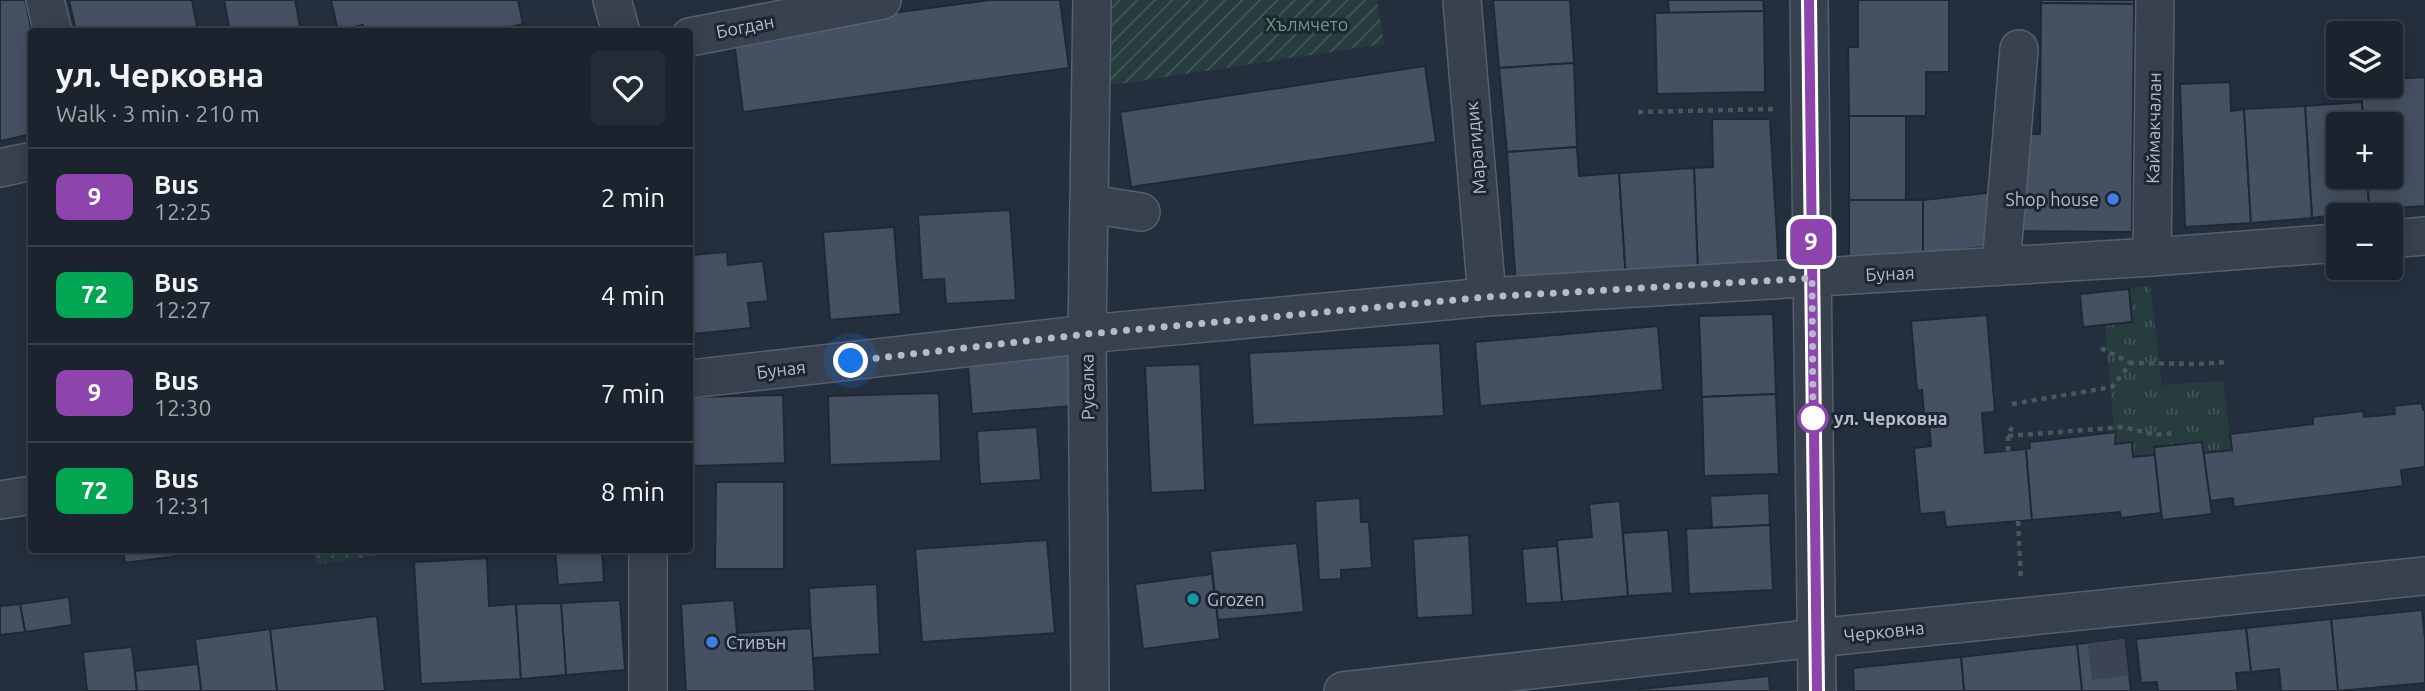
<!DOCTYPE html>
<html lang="en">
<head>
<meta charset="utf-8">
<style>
	:root { --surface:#1b232e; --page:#242b36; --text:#f1f3f6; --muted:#a0a4aa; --line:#39404a }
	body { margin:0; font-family:Ubuntu,sans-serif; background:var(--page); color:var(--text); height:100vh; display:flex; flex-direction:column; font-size:26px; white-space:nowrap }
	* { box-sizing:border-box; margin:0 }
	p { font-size:23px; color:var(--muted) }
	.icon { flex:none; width:38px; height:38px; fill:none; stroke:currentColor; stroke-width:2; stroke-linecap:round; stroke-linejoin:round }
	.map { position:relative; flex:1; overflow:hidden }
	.details { position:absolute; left:28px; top:28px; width:665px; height:525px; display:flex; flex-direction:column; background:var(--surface); border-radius:7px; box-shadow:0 4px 18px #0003,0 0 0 2px var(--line) }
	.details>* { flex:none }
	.badge { padding:0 14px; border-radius:10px; font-size:24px; line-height:46px }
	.tools { position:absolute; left:2326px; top:21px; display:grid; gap:14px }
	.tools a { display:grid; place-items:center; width:77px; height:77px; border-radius:7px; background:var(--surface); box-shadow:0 4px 18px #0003,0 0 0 2px var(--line); font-size:35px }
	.you { position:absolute; width:35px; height:35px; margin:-18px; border:5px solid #fff; border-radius:50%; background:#1a73e8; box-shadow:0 0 0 10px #1a73e833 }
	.map>.badge { position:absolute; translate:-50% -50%; box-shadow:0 0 0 4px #fff }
	.round { display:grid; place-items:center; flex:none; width:74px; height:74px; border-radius:7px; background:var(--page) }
	.headline { display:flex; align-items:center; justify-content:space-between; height:119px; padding:0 28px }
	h1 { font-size:33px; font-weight:700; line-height:52px }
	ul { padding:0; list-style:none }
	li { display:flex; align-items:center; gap:21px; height:98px; padding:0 28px; border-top:2px solid var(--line) }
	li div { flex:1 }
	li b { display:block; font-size:26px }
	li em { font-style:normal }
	li .badge { min-width:77px; font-weight:700; text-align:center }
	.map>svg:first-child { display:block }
	.grass { fill:url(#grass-tufts) }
	.park { fill:url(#park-dots) }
	.garden { fill:url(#garden-furrows) }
	.building { fill:#455162; stroke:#1f2835; stroke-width:2 }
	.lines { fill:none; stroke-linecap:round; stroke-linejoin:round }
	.minor-tunnel { stroke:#3a4453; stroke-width:37; stroke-dasharray:37 18; stroke-linecap:butt }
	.minor-casing { stroke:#565f6c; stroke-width:40 }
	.path { stroke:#44595c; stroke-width:4.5; stroke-dasharray:5 5; stroke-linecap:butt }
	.minor { stroke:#38414e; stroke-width:37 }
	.line-casing { stroke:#fff; stroke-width:16 }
	.line { stroke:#8e44ad; stroke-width:10 }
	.walk { stroke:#b4bcc9; stroke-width:7; stroke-dasharray:0 12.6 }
	.shop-dot { fill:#3f7fe0; stroke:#1d2633; stroke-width:2.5 }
	.stop-dot { fill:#fff; stroke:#8e44ad; stroke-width:3.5 }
	.culture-dot { fill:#0f9aa8; stroke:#1d2633; stroke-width:2.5 }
	.labels { text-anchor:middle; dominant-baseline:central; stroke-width:6; stroke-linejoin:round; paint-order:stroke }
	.park-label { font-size:18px; fill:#6b9a76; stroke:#1d2633 }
	.street-label { font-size:18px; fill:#b4bcc9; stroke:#1d2633 }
	.poi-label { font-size:18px; fill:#b4bcc9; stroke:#1d2633; text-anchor:start }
	.stop-label { font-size:18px; font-weight:bold; fill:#b4bcc9; stroke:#1d2633; text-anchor:start }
</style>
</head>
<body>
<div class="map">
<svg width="2425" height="691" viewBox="0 0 2425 691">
	<defs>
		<pattern id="grass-tufts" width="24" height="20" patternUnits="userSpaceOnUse" patternTransform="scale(1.75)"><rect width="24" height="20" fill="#263c3f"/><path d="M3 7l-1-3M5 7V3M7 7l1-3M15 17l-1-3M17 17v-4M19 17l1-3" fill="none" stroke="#435659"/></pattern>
		<pattern id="park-dots" width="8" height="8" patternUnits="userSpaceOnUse" patternTransform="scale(1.75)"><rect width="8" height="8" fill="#263c3f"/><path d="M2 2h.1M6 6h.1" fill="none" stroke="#435659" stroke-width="1.8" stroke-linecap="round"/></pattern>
		<pattern id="garden-furrows" width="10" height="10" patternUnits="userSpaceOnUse" patternTransform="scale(1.75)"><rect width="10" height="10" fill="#263c3f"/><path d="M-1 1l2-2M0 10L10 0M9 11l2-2" fill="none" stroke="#435659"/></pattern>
	</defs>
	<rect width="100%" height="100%" fill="#242f3e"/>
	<polygon class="grass" points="2150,285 2162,385 2223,381 2232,450 2203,453 2201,442 2155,447 2155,455 2133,457 2132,442 2115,444 2105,325 2132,321 2129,289"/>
	<polygon class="park" points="314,550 412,550 316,565"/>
	<polygon class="garden" points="1109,0 1377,0 1384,44 1106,86"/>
	<g class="building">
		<polygon points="0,0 25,0 32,32 32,134 0,141"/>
		<polygon points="69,0 192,0 198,32 76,32"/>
		<polygon points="224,0 295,0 301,32 230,32"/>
		<polygon points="331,0 518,0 523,24 488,32 364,32 363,25 338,31"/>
		<polygon points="990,0 1060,0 1069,68 743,112 733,34"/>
		<polygon points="1493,0 1570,0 1574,63 1499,68"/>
		<polygon points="1668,0 1763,0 1764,11 1669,13"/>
		<polygon points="1858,0 1949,0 1949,72 1926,72 1926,116 1849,116 1848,47 1858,47"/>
		<polygon points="2041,0 2134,0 2134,4 2041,3"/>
		<polygon points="2041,3 2134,4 2132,232 2015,231 2016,134 2040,134"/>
		<polygon points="1764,11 1765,92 1657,94 1655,13"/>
		<polygon points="1574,63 1577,147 1507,152 1499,68"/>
		<polygon points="1425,66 1436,142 1131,187 1120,112"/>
		<polygon points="2425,77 2425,206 2369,210 2367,177 2390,177 2390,124 2363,124 2361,86 2390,86 2390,79"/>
		<polygon points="2230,82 2231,111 2244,109 2251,223 2185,227 2180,84"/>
		<polygon points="2362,102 2363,124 2338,124 2338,177 2367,177 2369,210 2312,218 2305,106"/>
		<polygon points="2305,106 2312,218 2251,223 2244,109"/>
		<polygon points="1849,116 1906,116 1906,201 1849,200"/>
		<polygon points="1712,119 1770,119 1779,271 1698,275 1694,168 1713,167"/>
		<polygon points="1577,147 1579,176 1619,173 1626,279 1516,287 1507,152"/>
		<polygon points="1694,168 1698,275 1626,279 1619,173"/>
		<polygon points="1995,192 2002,245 1923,254 1923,200"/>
		<polygon points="1849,200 1923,200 1923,254 1849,263"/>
		<polygon points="1010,210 1016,300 946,304 944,279 922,280 918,215"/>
		<polygon points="894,227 901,314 830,320 823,232"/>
		<polygon points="727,252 728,265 763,261 768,301 748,303 751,328 694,334 690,291 690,255"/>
		<polygon points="2129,289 2132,322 2083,327 2080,294"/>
		<polygon points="1773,314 1776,394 1702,397 1699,316"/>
		<polygon points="1987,315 1995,412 1982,413 1985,453 2026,449 2032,520 1946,527 1944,512 1920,514 1914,448 1931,446 1929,424 1925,425 1922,390 1917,391 1911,321"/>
		<polygon points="1658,326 1663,390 1480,406 1475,342"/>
		<polygon points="1440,343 1444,416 1253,425 1249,353"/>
		<polygon points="1068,346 1073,406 972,414 967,354"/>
		<polygon points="1200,364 1205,490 1151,493 1145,366"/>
		<polygon points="939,393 941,461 830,465 828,396"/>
		<polygon points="1776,394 1779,474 1704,476 1702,397"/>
		<polygon points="783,395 785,463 692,466 690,397"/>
		<polygon points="2422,403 2423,410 2425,410 2425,467 2401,470 2403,486 2234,507 2233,498 2210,501 2203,453 2232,450 2230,434 2313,424 2313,417 2363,411 2364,417 2395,414 2394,406"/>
		<polygon points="1037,427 1041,480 980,484 977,431"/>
		<polygon points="2116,432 2115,444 2132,442 2133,457 2155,455 2161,513 2121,518 2120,512 2032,520 2026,449 2030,448 2029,442"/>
		<polygon points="2202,442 2212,514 2162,520 2154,447"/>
		<polygon points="716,482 784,482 784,569 715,569"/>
		<polygon points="1769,493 1770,525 1712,528 1710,496"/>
		<polygon points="1360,498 1361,522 1369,522 1372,568 1341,570 1341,579 1319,580 1315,501"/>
		<polygon points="1620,501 1628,596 1562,602 1557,540 1592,537 1589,504"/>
		<polygon points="1770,525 1773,590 1689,594 1686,529"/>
		<polygon points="1668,530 1673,593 1628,596 1623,533"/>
		<polygon points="1469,535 1473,615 1417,618 1413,539"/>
		<polygon points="1047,540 1055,633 922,642 915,549"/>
		<polygon points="1297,543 1304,612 1218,620 1210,551"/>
		<polygon points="1557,546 1562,602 1526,604 1522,549"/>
		<polygon points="123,550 222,550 125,563"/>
		<polygon points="555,550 602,550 604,582 558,585"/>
		<polygon points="487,558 489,606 516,604 521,679 421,684 414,562"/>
		<polygon points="1212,574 1220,639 1143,649 1135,584"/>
		<polygon points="877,584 880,654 812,658 809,588"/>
		<polygon points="69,597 72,625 25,632 20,604"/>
		<polygon points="620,600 625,670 566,675 561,603"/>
		<polygon points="734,600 737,633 811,628 815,691 686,691 681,604"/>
		<polygon points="561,603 566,675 521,679 516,604"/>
		<polygon points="20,604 25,632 0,635 0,606"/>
		<polygon points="2422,610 2425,639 2425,683 2338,691 2331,619"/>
		<polygon points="377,616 385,691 277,691 270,629"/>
		<polygon points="2331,619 2338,691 2281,691 2279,669 2251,672 2246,628"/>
		<polygon points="2246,628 2251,672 2236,673 2238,691 2158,691 2157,682 2141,683 2136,639"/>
		<polygon points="270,629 277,691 201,691 195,639"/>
		<polygon points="2125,639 2131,691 2082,691 2077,644"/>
		<polygon points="2077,644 2082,691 1964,691 1961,657"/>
		<polygon points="132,647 137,691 87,691 83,652"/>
		<polygon points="1961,657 1964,691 1854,691 1853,668"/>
		<polygon points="198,664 201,691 137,691 135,671"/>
		<polygon points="1769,676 1770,691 1640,691 1640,689"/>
	</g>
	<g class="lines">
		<polyline class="minor-tunnel" points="2106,641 2112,691"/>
		<defs>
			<g id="minor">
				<polyline points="45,0 53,32"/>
				<polyline points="612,0 621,32"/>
				<polyline points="1462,0 1487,297"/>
				<polyline points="1809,0 1817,691"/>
				<polyline points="690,37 882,0"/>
				<polyline points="0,168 32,161"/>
				<polyline points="1090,204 1141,212"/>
				<polyline points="2390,239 2425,236"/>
				<polyline points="2152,257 2155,0"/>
				<polyline points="2001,266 2019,49"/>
				<polyline points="690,379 1087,334 1487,297 2152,257 2338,243"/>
				<polyline points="0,500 32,495"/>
				<polyline points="648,550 648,691"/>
				<polyline points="1090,691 1087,334 1092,0"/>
				<polyline points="1343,691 1816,638 2425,576"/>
			</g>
		</defs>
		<use href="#minor" class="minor-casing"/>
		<g class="path">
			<polyline points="1638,112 1774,109"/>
			<polyline points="2101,348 2131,363"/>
			<polyline points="2012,404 2112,387 2131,363 2198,364 2228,362"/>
			<polyline points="2008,436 2124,427 2155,435 2175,433"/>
			<polyline points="2008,451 2008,436 2012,427"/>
			<polyline points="2018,521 2021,581"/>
		</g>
		<use href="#minor" class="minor"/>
	</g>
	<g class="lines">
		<defs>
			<polyline id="line" points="1809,0 1817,691"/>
		</defs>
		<use href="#line" class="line-casing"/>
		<use href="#line" class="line"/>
		<polyline class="walk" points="851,361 1087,334 1487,297 1812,278 1813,418"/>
	</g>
	<g class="shop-dot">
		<circle cx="2113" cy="199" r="7"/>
		<circle cx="712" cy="642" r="7"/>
	</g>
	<circle class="stop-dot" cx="1813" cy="418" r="14"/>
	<circle class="culture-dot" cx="1193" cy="599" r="7"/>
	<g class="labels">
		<g class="park-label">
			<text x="1307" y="24">Хълмчето</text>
		</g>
		<g class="street-label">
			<text transform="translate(745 26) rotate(-11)">Богдан</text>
			<text transform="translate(2153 128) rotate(-89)">Каймакчалан</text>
			<text transform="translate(1475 148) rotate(-95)">Марагидик</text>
			<text transform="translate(1890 273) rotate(-3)">Буная</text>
			<text transform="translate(781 369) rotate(-7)">Буная</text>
			<text transform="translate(1087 387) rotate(-91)">Русалка</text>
			<text transform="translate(1884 631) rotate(-6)">Черковна</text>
		</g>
		<g class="poi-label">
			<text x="2099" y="199" text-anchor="end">Shop house</text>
			<text x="1207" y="599">Grozen</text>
			<text x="726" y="642">Стивън</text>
		</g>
		<g class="stop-label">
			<text x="1834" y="418">ул. Черковна</text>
		</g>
	</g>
</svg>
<div class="tools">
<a><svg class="icon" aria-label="layers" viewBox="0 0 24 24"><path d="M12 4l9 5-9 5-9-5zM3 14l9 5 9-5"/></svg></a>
<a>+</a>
<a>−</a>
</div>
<div class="you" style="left:851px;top:361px"></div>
<b class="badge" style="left:1811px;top:242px;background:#8e44ad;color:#fff">9</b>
<section class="details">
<div class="headline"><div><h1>ул. Черковна</h1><p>Walk · 3 min · 210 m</p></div><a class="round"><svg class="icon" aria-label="heart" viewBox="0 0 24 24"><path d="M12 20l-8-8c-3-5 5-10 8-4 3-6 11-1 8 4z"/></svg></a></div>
<ul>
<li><span class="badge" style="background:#8e44ad;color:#fff">9</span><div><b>Bus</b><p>12:25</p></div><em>2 min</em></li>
<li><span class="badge" style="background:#00a651;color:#fff">72</span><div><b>Bus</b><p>12:27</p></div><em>4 min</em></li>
<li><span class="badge" style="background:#8e44ad;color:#fff">9</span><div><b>Bus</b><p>12:30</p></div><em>7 min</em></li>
<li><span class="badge" style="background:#00a651;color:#fff">72</span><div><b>Bus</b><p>12:31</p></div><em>8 min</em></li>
</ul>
</section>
</div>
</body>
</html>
